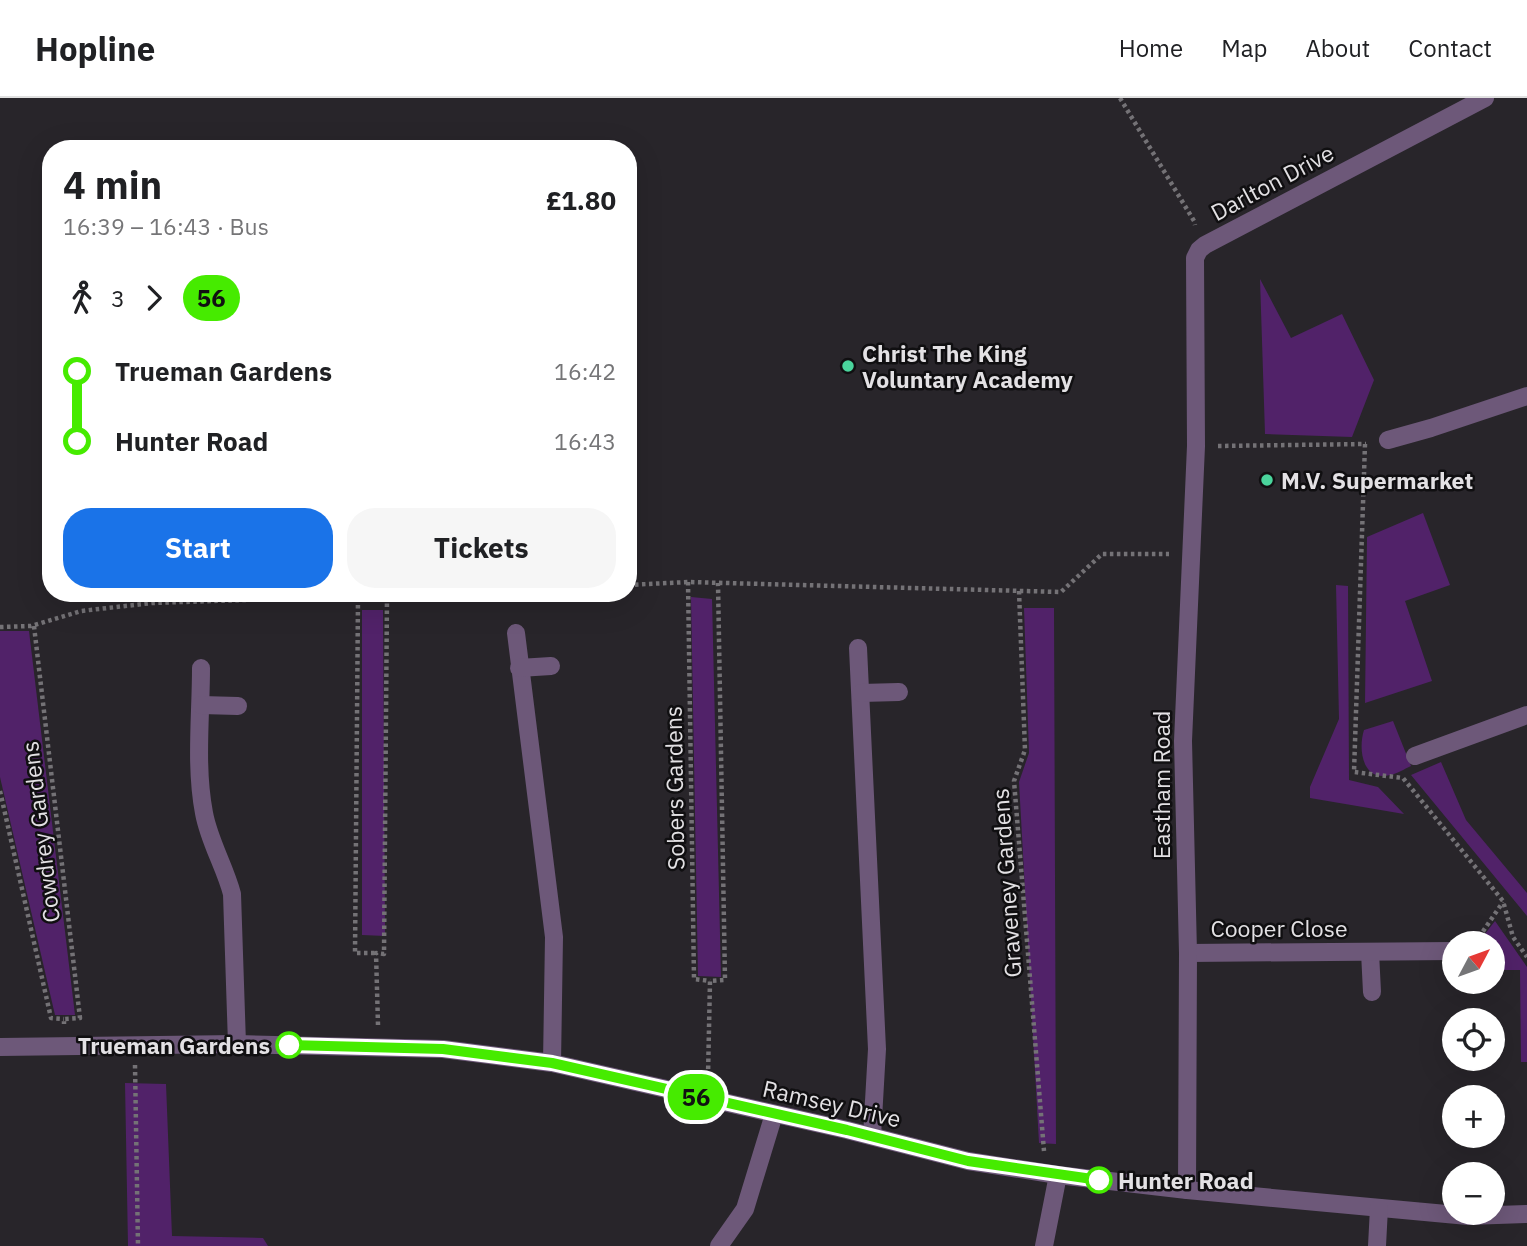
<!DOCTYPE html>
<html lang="en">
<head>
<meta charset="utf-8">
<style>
	:root { --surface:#fff; --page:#f6f6f6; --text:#202124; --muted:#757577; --line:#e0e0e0; --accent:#1a73e8 }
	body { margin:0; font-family:"IBM Plex Sans",sans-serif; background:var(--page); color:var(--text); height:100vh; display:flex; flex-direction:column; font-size:26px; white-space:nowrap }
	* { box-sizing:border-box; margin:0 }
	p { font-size:23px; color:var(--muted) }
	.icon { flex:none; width:38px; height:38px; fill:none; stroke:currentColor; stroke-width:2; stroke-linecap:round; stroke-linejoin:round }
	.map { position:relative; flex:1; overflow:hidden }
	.drawer { position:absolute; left:42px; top:42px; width:595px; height:462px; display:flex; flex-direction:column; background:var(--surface); border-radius:28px; box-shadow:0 7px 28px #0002 }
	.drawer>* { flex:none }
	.badge { padding:0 14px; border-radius:23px; font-size:24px; line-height:46px }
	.needle { width:46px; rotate:49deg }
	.fabs { position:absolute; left:1442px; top:833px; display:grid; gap:14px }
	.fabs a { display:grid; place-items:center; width:63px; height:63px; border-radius:50%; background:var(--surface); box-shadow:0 7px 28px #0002; font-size:35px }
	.map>.badge { position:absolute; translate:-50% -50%; box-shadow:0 0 0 4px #fff }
	.legs { display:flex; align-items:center; gap:10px; height:77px; padding:0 21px; font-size:23px }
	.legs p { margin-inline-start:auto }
	.overview { display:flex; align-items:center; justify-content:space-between; height:119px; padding:0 21px }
	h1 { font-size:38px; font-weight:700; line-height:52px }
	.cta { display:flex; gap:14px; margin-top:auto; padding:14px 21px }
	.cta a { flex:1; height:80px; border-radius:28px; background:var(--accent); color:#fff; font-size:28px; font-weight:700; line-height:80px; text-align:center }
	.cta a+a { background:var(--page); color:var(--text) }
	ul { padding:0 21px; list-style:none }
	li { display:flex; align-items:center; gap:24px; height:70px; font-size:26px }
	li i { display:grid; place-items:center; width:10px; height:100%; margin:0 9px; background:currentColor }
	li i::after { content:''; width:18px; height:18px; margin:-9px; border:5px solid; border-radius:50%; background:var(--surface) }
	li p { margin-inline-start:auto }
	li:first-child i { background:linear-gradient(#0000 50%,currentColor 0) }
	li:last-child i { background:linear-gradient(currentColor 50%,#0000 0) }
	header { display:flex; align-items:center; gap:42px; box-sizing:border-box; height:98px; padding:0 35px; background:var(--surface); border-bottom:2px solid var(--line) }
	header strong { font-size:33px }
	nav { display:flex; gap:38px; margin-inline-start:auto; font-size:24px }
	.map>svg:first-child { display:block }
	.green { fill:#512269 }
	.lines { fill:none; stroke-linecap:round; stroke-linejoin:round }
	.path { stroke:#747276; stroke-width:4.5; stroke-dasharray:3.5 3.5; stroke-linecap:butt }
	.minor { stroke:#6d5879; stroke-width:18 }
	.line-1-casing { stroke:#fff; stroke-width:16 }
	.line-1 { stroke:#46eb00; stroke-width:10 }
	.poi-dot { fill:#4ad49c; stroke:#100f11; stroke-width:2.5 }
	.stop-1-dot { fill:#fff; stroke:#46eb00; stroke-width:3.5 }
	.labels { text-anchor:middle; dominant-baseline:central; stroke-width:5; stroke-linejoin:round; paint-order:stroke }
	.street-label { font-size:23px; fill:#e3e1e4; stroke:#100f11 }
	.poi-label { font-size:23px; font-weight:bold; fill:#e3e1e4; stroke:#100f11; text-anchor:start }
	.stop-label { font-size:23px; font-weight:bold; fill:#e3e1e4; stroke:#100f11; text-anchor:end }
</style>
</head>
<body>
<header>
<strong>Hopline</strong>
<nav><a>Home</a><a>Map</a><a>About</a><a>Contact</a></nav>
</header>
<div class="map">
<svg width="1527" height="1148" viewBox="0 0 1527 1148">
	<rect width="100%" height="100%" fill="#28252a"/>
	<g class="green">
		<polygon points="1260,181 1291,240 1342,216 1374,282 1352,339 1265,336"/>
		<polygon points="1423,415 1450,487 1405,503 1432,583 1365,605 1367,439"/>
		<polygon points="1336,487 1348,488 1349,682 1378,689 1404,716 1310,700 1310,689 1339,621"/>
		<polygon points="691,499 712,501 721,879 698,878"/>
		<polygon points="1024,510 1054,510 1056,1046 1039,1045 1019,684 1029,655"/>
		<polygon points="362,512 383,512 385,838 362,837"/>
		<polygon points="0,533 29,533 75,917 55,917 0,679"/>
		<path d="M1393,623L1411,668C1404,671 1397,676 1390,677C1362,684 1358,651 1364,632Z"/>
		<polygon points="1441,664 1466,722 1527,795 1527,818 1411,677"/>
		<polygon points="1495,823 1527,869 1527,964 1521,964 1520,872 1493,872 1493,845 1481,845 1481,841"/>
		<polygon points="125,985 166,986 172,1138 263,1140 268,1148 128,1148"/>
	</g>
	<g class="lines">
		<g class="path">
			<polyline points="1120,0 1194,123 1195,127"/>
			<polyline points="1365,346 1354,674 1403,680 1503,803 1513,839 1527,859"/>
			<polyline points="1218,348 1366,346"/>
			<polyline points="688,484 694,881 710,883"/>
			<polyline points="628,487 688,484 1061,494 1102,456 1169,456"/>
			<polyline points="1019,493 1025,652 1014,683 1044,1053"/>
			<polyline points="358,500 355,855 376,855"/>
			<polyline points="34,528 80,920 64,921 64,926"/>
			<polyline points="0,529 31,528 81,513 152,505 461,495"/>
			<polyline points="0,693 51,920 64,921"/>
			<polyline points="1475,845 1503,804"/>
			<polyline points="378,927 376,855 384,856 387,499"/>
			<polyline points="135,967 138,1148"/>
			<polyline points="708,978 710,883 725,882 718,485"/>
		</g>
		<g class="minor">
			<polyline points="1388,342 1431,330 1527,298"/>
			<polyline points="516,535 554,839 552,965"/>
			<polyline points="858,550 877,951 872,1038"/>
			<path d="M201,570C201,618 195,668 204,715C209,743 225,769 232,796L237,946"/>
			<polyline points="519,570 551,568"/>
			<polyline points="861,595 899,594"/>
			<polyline points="201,607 238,608"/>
			<polyline points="1415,658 1527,617"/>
			<polyline points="1370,854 1372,894"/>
			<polyline points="1188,855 1454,853"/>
			<polyline points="0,949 237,946 443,951 552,965 847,1032 968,1063 1058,1077 1187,1092 1468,1118 1527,1116"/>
			<polyline points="1187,1092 1188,855 1183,643 1196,348 1195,160 1199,152 1205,147 1485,0"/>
			<polyline points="719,1148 745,1111 774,1016"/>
			<polyline points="1044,1148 1058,1077"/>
			<polyline points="1377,1148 1379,1110"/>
		</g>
	</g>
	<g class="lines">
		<defs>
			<polyline id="line-1" points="289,947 443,951 552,965 847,1032 968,1063 1099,1082"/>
		</defs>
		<use href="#line-1" class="line-1-casing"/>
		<use href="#line-1" class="line-1"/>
	</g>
	<g class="poi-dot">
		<circle cx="848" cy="268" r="7"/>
		<circle cx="1267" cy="382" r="7"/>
	</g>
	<g class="stop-1-dot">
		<circle cx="289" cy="947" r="12"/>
		<circle cx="1099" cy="1082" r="12"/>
	</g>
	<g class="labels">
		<g class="street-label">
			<text transform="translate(1272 84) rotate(-28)">Darlton Drive</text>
			<text transform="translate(1161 687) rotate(-90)">Eastham Road</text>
			<text transform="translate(674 690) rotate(-91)">Sobers Gardens</text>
			<text transform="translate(40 734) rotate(-97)">Cowdrey Gardens</text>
			<text transform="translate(1006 785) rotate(-94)">Graveney Gardens</text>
			<text x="1279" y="830">Cooper Close</text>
			<text transform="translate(832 1005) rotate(13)">Ramsey Drive</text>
		</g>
		<g class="poi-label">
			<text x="862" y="255">Christ The King<tspan x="862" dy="26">Voluntary Academy</tspan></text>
			<text x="1281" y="382">M.V. Supermarket</text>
		</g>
		<g class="stop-label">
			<text x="270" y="947">Trueman Gardens</text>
			<text x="1118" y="1082" text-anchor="start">Hunter Road</text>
		</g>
	</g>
</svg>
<div class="fabs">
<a><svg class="needle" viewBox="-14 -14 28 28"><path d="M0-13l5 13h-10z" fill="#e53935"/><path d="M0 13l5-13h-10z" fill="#757577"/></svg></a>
<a><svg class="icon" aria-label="locate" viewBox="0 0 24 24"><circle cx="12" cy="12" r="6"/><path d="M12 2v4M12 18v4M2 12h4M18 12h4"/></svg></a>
<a>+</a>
<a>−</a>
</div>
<b class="badge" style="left:696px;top:999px;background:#46eb00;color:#111">56</b>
<section class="drawer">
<div class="overview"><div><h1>4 min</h1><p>16:39 – 16:43 · Bus</p></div><b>£1.80</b></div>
<div class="legs"><svg class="icon" aria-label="walk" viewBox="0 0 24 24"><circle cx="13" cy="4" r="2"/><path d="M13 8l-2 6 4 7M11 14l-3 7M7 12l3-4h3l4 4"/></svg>3<svg class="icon" aria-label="forward" viewBox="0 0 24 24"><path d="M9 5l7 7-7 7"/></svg><b class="badge" style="background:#46eb00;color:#111">56</b></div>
<ul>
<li><i style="color:#46eb00"></i><b>Trueman Gardens</b><p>16:42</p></li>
<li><i style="color:#46eb00"></i><b>Hunter Road</b><p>16:43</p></li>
</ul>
<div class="cta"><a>Start</a><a>Tickets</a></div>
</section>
</div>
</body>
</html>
